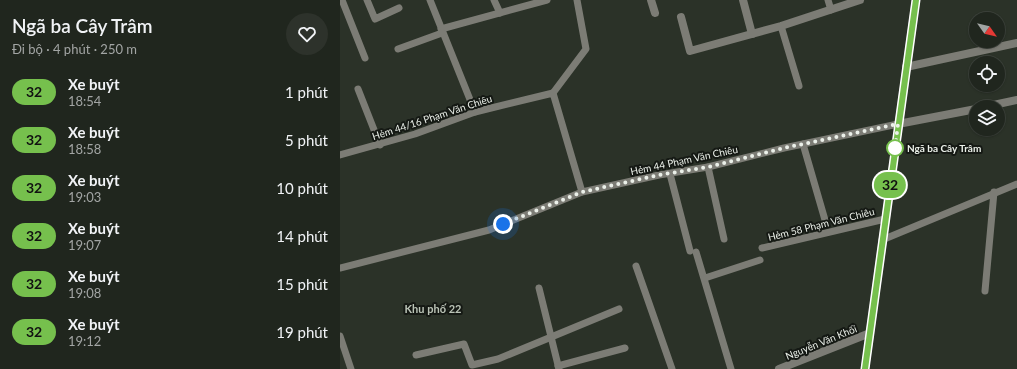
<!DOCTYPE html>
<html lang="vi">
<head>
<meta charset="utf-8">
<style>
	:root { --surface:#20261e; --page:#2d322b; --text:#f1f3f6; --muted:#a2a5a4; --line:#3d433c }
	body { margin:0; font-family:Lato,sans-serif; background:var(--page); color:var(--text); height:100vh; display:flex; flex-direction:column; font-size:15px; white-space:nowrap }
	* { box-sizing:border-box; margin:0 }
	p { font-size:13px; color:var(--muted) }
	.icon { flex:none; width:22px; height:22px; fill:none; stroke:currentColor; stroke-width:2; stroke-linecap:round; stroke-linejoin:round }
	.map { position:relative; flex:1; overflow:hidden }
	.details { display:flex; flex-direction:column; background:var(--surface); width:340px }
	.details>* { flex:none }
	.badge { padding:0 8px; border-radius:13px; font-size:14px; line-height:26px }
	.needle { width:26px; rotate:124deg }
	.buttons { position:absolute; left:629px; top:12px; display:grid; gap:8px }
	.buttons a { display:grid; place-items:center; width:36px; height:36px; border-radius:50%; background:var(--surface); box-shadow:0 1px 3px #0004,0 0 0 1px var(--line); font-size:20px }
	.you { position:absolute; width:20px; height:20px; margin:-10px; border:3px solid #fff; border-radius:50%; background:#1a73e8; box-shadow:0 0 0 6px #1a73e833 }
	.map>.badge { position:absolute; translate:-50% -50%; box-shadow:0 0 0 2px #fff }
	.round { display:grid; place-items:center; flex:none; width:42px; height:42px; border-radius:21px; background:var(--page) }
	.head { display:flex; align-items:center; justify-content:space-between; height:68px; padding:0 12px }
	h1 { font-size:19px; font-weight:600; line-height:30px }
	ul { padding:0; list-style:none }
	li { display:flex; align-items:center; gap:12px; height:48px; padding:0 12px }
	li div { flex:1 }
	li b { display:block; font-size:15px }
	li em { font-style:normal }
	li .badge { min-width:44px; font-weight:700; text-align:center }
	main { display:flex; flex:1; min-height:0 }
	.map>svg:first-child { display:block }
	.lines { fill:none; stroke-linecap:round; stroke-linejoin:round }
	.service { stroke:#7c7c75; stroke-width:7 }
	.minor { stroke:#7c7c75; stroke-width:8 }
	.tertiary { stroke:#7c7c75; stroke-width:8 }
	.secondary { stroke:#a8a79d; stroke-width:8 }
	.line-casing { stroke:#fff; stroke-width:9 }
	.line { stroke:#76c04d; stroke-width:6 }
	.walk { stroke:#ebf0e9; stroke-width:4; stroke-dasharray:0 7.2 }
	.stop-dot { fill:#fff; stroke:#76c04d; stroke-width:2 }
	.labels { text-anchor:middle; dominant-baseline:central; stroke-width:4; stroke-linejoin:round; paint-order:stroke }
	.street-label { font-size:10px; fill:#ebf0e9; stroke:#151914 }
	.stop-label { font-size:10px; font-weight:bold; fill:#ebf0e9; stroke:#151914; text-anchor:start }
	.neighbourhood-label { font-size:11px; font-weight:bold; fill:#bac3b6; stroke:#151914 }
</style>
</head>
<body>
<main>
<section class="details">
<div class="head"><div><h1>Ngã ba Cây Trâm</h1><p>Đi bộ · 4 phút · 250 m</p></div><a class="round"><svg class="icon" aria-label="heart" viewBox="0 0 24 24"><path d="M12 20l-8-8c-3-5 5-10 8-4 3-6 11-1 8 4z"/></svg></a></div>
<ul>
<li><span class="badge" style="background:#76c04d;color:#111">32</span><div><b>Xe buýt</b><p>18:54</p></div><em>1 phút</em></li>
<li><span class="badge" style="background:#76c04d;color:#111">32</span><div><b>Xe buýt</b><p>18:58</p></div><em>5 phút</em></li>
<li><span class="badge" style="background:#76c04d;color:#111">32</span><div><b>Xe buýt</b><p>19:03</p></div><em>10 phút</em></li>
<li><span class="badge" style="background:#76c04d;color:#111">32</span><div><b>Xe buýt</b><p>19:07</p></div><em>14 phút</em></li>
<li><span class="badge" style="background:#76c04d;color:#111">32</span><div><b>Xe buýt</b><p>19:08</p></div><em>15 phút</em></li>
<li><span class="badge" style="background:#76c04d;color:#111">32</span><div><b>Xe buýt</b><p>19:12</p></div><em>19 phút</em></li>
</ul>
</section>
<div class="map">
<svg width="677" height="369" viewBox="0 0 677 369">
	<rect width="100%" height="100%" fill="#2b3228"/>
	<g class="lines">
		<g class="service">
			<polyline points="2,0 25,58"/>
			<polyline points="27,0 35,19 59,8"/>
			<polyline points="90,0 135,112"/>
			<polyline points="154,0 160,13"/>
			<polyline points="488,0 491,10"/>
			<polyline points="441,26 459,86"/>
			<polyline points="101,29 207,0"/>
			<polyline points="58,49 102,33"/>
			<polyline points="18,89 40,145"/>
			<polyline points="213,93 246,49 237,0"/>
			<polyline points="463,144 485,220"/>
			<polyline points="0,155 75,134 135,112 213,93 242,192"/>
			<polyline points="368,167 384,239"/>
			<polyline points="330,174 350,251"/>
			<polyline points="542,240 677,184"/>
			<polyline points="422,248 545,219"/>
			<polyline points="356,252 391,369"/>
			<polyline points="296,266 332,369"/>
			<polyline points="0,268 149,230 242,192 319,175 368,167 444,148 558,124"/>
			<polyline points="365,278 420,260"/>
			<polyline points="199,288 219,369"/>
			<polyline points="645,291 654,192"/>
			<polyline points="0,336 11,369"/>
			<polyline points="76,355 124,344 132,365 158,359 279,309"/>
			<polyline points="218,366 285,348"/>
		</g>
		<g class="minor">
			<polyline points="311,0 315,13"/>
			<polyline points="403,0 412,34"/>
			<polyline points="341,17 350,51 441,26 520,0"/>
			<polyline points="566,67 677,43"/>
			<polyline points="644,107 677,100"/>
			<polyline points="558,124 636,109"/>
		</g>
		<polyline class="tertiary" points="439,369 530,333"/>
		<polyline class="secondary" points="525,369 576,0"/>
	</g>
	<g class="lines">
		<defs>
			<polyline id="line" points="525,369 576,0"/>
		</defs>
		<use href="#line" class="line-casing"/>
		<use href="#line" class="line"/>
		<polyline class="walk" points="163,224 242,192 319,175 368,167 444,148 558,124 554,156 555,148"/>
	</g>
	<circle class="stop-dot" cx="555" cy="148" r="8"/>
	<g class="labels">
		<g class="street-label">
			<text transform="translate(92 117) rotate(-18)">Hẻm 44/16 Phạm Văn Chiêu</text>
			<text transform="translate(344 160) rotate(-12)">Hẻm 44 Phạm Văn Chiêu</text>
			<text transform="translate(481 224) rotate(-14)">Hẻm 58 Phạm Văn Chiêu</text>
			<text transform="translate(481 342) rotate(-22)">Nguyễn Văn Khối</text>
		</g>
		<g class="stop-label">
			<text x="567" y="148">Ngã ba Cây Trâm</text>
		</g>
		<g class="neighbourhood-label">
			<text x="93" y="308">Khu phố 22</text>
		</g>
	</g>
</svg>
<div class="buttons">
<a><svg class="needle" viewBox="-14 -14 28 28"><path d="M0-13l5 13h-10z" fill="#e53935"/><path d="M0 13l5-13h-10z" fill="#a2a5a4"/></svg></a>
<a><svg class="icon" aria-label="locate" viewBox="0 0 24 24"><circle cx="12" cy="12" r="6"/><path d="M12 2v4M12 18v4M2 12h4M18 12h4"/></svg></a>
<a><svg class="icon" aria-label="layers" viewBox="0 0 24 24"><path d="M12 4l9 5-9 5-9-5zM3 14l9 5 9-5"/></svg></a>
</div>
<div class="you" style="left:163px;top:224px"></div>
<b class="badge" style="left:550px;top:185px;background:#76c04d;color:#111">32</b>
</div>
</main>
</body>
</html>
